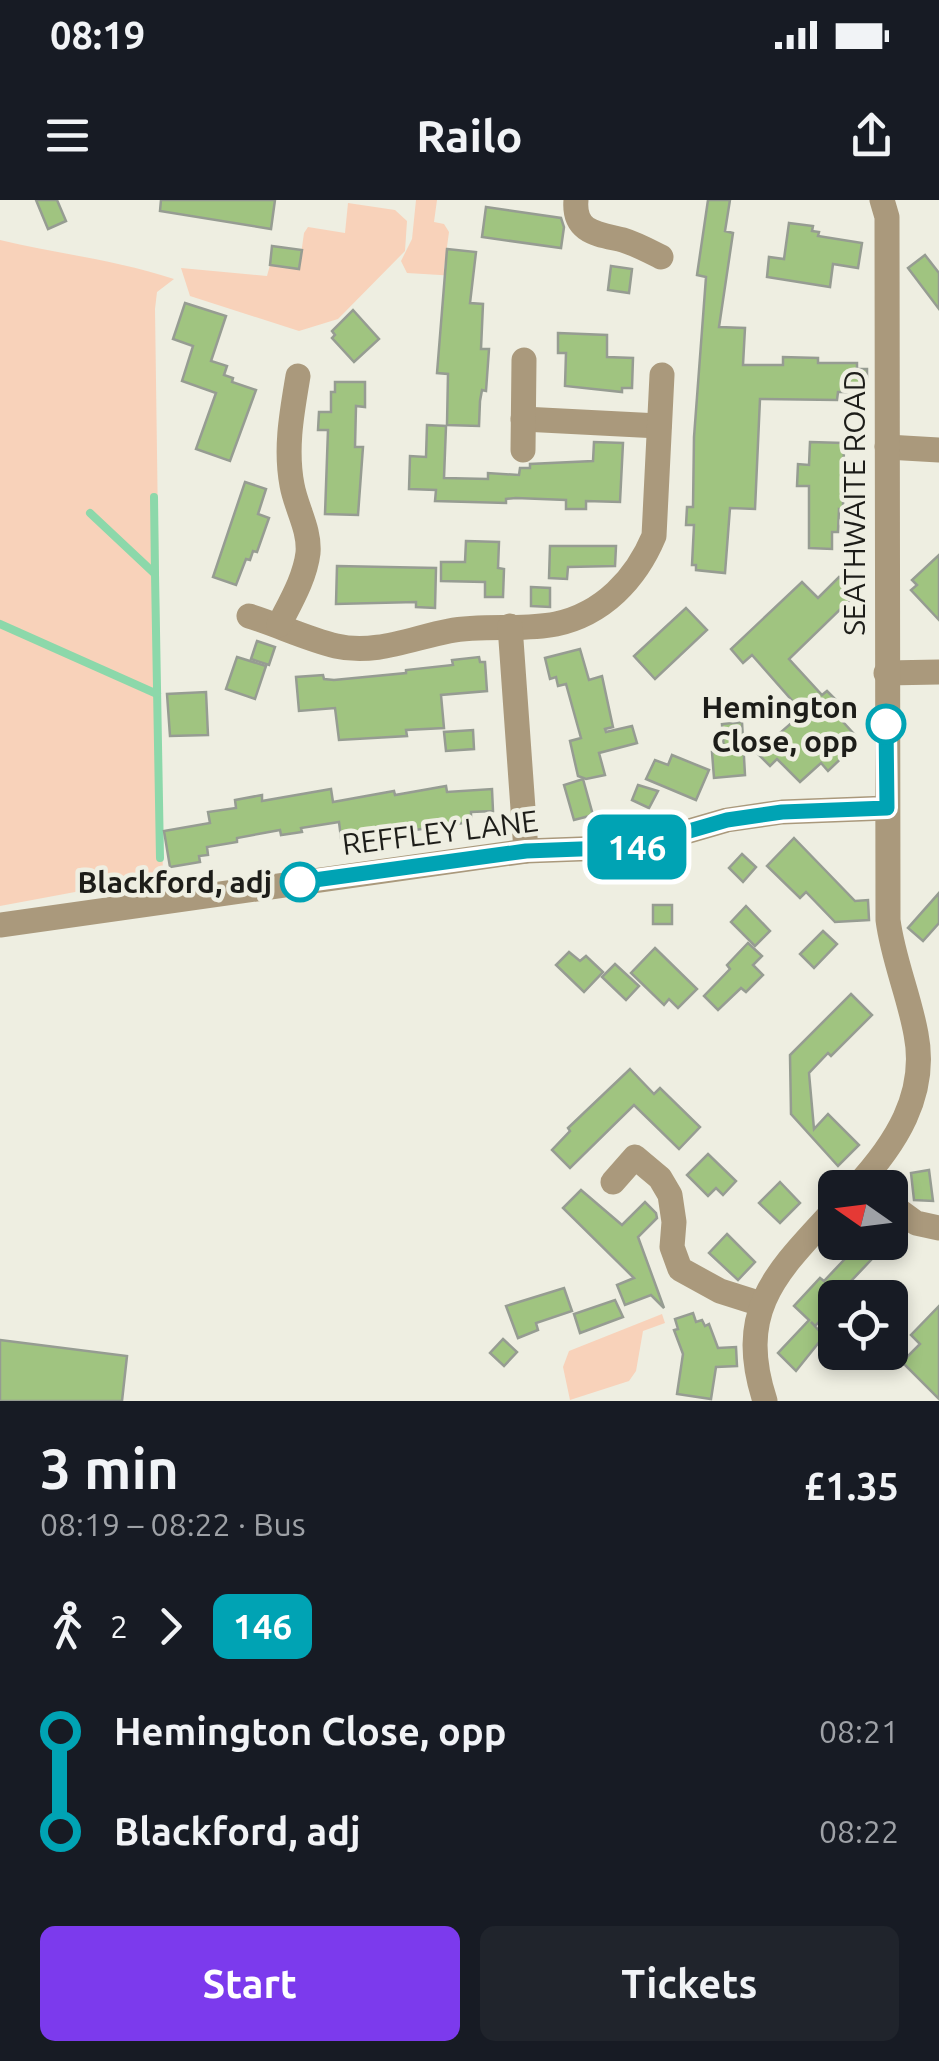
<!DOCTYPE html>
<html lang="en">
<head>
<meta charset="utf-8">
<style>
	:root { --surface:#171b24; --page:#20242c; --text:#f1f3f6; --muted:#9ea1a6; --accent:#7c3aed }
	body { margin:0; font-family:Ubuntu,sans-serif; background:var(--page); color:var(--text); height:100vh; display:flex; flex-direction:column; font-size:38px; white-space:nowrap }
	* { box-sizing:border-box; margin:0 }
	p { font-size:32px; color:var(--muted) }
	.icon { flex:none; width:55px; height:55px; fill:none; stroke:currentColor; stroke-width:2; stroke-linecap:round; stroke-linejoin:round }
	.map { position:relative; height:1201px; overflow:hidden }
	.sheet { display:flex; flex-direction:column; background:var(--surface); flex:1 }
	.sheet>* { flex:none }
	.badge { padding:0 20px; border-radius:15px; font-size:35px; line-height:65px }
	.needle { width:65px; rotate:284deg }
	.fabs { position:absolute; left:818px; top:970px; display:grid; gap:20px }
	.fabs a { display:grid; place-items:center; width:90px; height:90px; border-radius:15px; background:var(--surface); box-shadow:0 5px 15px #0003; font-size:50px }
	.map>.badge { position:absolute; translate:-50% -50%; box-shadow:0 0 0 5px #fff }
	.legs { display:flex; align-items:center; gap:15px; height:110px; padding:0 40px; font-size:32px }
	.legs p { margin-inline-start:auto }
	.summary { display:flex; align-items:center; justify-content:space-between; height:170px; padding:0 40px }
	h1 { font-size:55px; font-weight:600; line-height:75px }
	.action { display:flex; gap:20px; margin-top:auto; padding:20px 40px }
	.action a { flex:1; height:115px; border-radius:15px; background:var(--accent); color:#fff; font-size:40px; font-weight:600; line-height:115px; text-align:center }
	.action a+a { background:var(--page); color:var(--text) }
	ul { padding:0 40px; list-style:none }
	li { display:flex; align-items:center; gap:35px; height:100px; font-size:38px }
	li i { display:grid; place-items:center; width:15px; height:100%; margin:0 12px; background:currentColor }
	li i::after { content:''; width:25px; height:25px; margin:-12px; border:8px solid; border-radius:50%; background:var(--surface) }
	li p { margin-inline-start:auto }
	li:first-child i { background:linear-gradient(#0000 50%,currentColor 0) }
	li:last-child i { background:linear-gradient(currentColor 50%,#0000 0) }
	.status { display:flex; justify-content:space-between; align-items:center; height:70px; padding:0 50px; background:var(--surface); direction:ltr }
	.status svg { height:28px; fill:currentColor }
	header { display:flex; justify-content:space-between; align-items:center; height:130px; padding:0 40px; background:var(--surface); font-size:45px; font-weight:600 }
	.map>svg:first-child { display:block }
	.green { fill:#f8d2ba }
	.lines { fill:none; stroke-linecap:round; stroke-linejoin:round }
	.stream { stroke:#8cd8aa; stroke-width:8 }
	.building { fill:#a0c480; stroke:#969c92; stroke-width:2.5 }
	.street { stroke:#aa997c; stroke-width:25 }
	.line-1-casing { stroke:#fff; stroke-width:22 }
	.line-1 { stroke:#00a3b4; stroke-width:15 }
	.stop-1-dot { fill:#fff; stroke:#00a3b4; stroke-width:5 }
	.labels { text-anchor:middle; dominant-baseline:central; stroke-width:9; stroke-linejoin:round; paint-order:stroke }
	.street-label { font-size:30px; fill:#1d1d19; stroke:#eeeee1 }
	.stop-label { font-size:30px; font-weight:bold; fill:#1d1d19; stroke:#eeeee1; text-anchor:end }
</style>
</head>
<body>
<div class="status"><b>08:19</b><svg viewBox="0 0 49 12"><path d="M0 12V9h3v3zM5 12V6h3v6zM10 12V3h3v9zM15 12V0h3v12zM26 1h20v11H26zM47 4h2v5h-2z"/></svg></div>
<header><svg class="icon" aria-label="menu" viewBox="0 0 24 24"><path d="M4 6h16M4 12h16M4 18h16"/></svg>Railo<svg class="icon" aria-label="share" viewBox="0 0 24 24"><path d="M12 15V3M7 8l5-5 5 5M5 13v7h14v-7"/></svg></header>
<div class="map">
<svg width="939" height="1201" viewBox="0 0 939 1201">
	<rect width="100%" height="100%" fill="#eeeee1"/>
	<g class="green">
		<polygon points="416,0 437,0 434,22 444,24 449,32 444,69 473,73 473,77 407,73 401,61 412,39"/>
		<polygon points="348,3 395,10 407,21 405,51 338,119 299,131 190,96 181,68 267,76 270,65 299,69 304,33 308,27 345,33"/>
		<path d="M0,40C58,54 117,60 174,79L157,92L155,109L163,683L118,684L0,706Z"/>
		<polygon points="662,1114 665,1123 643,1131 636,1171 629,1181 570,1200 563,1167 569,1151"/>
	</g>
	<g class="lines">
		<g class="stream">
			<polyline points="154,297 155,373"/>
			<polyline points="90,313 155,374 160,658"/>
			<polyline points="0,424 157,494"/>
		</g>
	</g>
	<g class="building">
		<polygon points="36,0 57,0 66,21 48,29"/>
		<polygon points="161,0 275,0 271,29 160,11"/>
		<polygon points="708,0 730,0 725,31 733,33 719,127 745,128 743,165 783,165 783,157 818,158 818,163 857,163 857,169 867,169 867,192 838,192 837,200 760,199 755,309 730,308 725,373 696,370 696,365 692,365 694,325 686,325 687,307 693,307 694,237 706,77 697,75"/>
		<polygon points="486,7 561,18 564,27 561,48 482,37"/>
		<polygon points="789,23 813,26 812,31 819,32 818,36 862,43 858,68 833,64 830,87 767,77 769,57 784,59"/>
		<polygon points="272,46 302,50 299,69 270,65"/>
		<polygon points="447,49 476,52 470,103 483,104 481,149 489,149 486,191 482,190 480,201 479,226 447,225 448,174 437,173"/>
		<polygon points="925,55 939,73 939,109 908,68"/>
		<polygon points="611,66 632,69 629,93 608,90"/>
		<polygon points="185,103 226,116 211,161 227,166 224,175 233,178 232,182 256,190 230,261 196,249 216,193 182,181 193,146 173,139"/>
		<polygon points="353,110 379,139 354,162 332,138 335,135 332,131"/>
		<polygon points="558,133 607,135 607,157 633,158 632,188 622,188 622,192 565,186 566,153 558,153"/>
		<polygon points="335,182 365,182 365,207 356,206 355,247 363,247 358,315 325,314 328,230 318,230 319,212 331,212 331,192 335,192"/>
		<polygon points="427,225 446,226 444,278 488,279 488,273 519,275 520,268 530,268 530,264 593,261 594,242 623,243 620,302 586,301 586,309 566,309 566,300 516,298 506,299 506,303 435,301 436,290 409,289 410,256 426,257"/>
		<polygon points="810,242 844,243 843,310 839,309 838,332 832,332 832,349 809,348 809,286 797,286 798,264 809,265"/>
		<polygon points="245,282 266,289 258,314 269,318 257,352 253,351 250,360 246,359 236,385 213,377"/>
		<polygon points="466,341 499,342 498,368 504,369 503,397 485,397 485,382 441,381 441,362 465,362"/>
		<polygon points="550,346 616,346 615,366 568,367 567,379 549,378"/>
		<polygon points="939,355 939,420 911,390 917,385 912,380"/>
		<polygon points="337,366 436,368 435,408 416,407 416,402 336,404"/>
		<polygon points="839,377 856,394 789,459 822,495 827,491 841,505 834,512 855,535 850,539 855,545 828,571 821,563 800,582 777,559 770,566 757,553 803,513 752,455 743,463 731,449 802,382 818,398"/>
		<polygon points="531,387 550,388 550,407 531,406"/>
		<polygon points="686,408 707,430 655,479 634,456"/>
		<polygon points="257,441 275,447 269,465 251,459"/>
		<polygon points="580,449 589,480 602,476 613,527 605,529 606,532 632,526 637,543 599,553 605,575 586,579 578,576 570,541 581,538 566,484 558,486 556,477 550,479 545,458"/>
		<polygon points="237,457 266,466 255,499 226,489"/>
		<polygon points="479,457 480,462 485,462 487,491 441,495 444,528 406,530 407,536 339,540 335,508 299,511 296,477 323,475 324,479 334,480 406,473 406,470 453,465 452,460"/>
		<polygon points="206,492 208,535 170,536 167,494"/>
		<polygon points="742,522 745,575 714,578 712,552 724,551 722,524"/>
		<polygon points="473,530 474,549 446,551 444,532"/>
		<polygon points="672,555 709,570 696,600 646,579 655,560 668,565"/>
		<polygon points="583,579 593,615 574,620 564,585"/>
		<polygon points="638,585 658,591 649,608 632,600"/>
		<polygon points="446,586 447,592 492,589 493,611 471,612 471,622 401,632 400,628 341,638 339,622 301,628 302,632 281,635 280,630 237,638 237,642 207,647 208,655 199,656 200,662 170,667 164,631 210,623 208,612 236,608 235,600 262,595 262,601 331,589 333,602 394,591 395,595"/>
		<polygon points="794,638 855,701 868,700 869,720 835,722 806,692 800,698 767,666"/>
		<polygon points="742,654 756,667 743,682 729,668"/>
		<polygon points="939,693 939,723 923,741 908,728"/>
		<rect x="653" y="705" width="19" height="19"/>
		<polygon points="746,706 770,731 755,746 731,722"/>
		<polygon points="823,731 837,744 814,768 800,754"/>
		<polygon points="748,743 762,756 753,765 763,775 746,792 741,788 718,810 704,796 730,769 727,765"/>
		<polygon points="655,748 697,789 678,808 669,799 664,805 631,773"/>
		<polygon points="569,752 580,761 586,756 603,772 584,792 556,765"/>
		<polygon points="615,764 639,786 626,800 602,777"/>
		<polygon points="851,794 872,815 831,856 828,853 809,873 814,929 828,914 859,945 838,966 791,914 790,855"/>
		<polygon points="630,869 654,894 660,888 700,927 679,949 634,905 570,968 552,950 570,931 568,928"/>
		<polygon points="708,954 736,981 723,995 716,988 708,996 687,975"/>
		<polygon points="929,970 933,1001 914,1000 911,973"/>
		<polygon points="780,982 800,1003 780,1023 759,1003"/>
		<polygon points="581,990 622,1025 645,1002 656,1013 657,1018 638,1037 664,1108 651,1095 625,1105 617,1085 634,1078 563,1008"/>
		<polygon points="727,1034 755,1062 738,1080 709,1053"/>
		<polygon points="861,1042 888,1042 835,1098 835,1105 815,1126 811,1122 824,1136 796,1171 778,1153 809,1120 794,1106 820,1078 824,1081"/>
		<polygon points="564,1088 572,1111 536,1123 538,1130 518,1138 506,1106"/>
		<polygon points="615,1100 623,1117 580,1133 574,1114"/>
		<polygon points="939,1106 939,1199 902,1162 920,1144 911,1135"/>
		<polygon points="693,1113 696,1122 702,1120 705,1126 709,1124 718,1148 736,1147 737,1166 716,1167 711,1199 677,1194 683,1154 674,1130 678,1129 675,1119"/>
		<polygon points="503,1139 517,1152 504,1166 490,1153"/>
		<polygon points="0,1140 127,1156 122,1201 0,1201"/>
	</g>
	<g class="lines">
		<g class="street">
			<path d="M576,0C573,33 598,34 623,40C636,44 649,51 661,57"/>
			<polyline points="523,219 659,226"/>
			<polyline points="887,247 939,250"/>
			<polyline points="523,250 524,160"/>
			<path d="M249,416C278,425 307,439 336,446C375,455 412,438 449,431C484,424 521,431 556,424C603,414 636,379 654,336L662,175"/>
			<path d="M279,425C290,403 305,378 308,353C310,329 296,308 292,285C285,248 292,212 298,176"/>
			<polyline points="510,426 526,651"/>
			<polyline points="886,473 939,472"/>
			<polyline points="0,725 526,651 634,647 727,620 782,612 887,608"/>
			<polyline points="613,982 635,957 660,978 670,995 674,1022 672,1047 680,1069 720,1091 761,1104"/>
			<path d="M855,988C895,945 928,895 916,834C909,795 893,759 888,720L887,17L882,0"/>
			<polyline points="890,1004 916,1023 939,1028"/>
			<path d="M765,1201C735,1109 777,1072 835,1009"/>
		</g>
	</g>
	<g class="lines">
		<defs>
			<polyline id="line-1" points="300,682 526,651 634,647 727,620 782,612 887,608 886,524"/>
		</defs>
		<use href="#line-1" class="line-1-casing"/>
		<use href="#line-1" class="line-1"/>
	</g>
	<g class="stop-1-dot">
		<circle cx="886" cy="524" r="18"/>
		<circle cx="300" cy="682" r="18"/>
	</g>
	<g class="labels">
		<g class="street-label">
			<text transform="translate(854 303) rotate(-90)">SEATHWAITE ROAD</text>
			<text transform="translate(440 632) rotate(-7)">REFFLEY LANE</text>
		</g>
		<g class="stop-label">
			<text x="858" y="507">Hemington<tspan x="858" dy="34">Close, opp</tspan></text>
			<text x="272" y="682">Blackford, adj</text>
		</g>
	</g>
</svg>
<div class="fabs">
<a><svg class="needle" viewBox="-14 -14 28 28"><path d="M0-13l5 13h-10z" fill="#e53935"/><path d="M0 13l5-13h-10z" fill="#9ea1a6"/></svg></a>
<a><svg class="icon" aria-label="locate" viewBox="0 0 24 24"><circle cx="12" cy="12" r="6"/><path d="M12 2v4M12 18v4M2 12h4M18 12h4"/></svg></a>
</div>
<b class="badge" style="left:637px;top:647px;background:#00a3b4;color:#fff">146</b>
</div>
<section class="sheet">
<div class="summary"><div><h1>3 min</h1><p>08:19 – 08:22 · Bus</p></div><b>£1.35</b></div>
<div class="legs"><svg class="icon" aria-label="walk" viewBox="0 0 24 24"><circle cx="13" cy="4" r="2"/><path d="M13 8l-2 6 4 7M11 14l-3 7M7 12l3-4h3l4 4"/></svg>2<svg class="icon" aria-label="forward" viewBox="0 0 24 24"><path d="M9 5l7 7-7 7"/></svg><b class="badge" style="background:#00a3b4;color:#fff">146</b></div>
<ul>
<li><i style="color:#00a3b4"></i><b>Hemington Close, opp</b><p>08:21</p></li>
<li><i style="color:#00a3b4"></i><b>Blackford, adj</b><p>08:22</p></li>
</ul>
<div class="action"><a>Start</a><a>Tickets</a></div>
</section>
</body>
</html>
